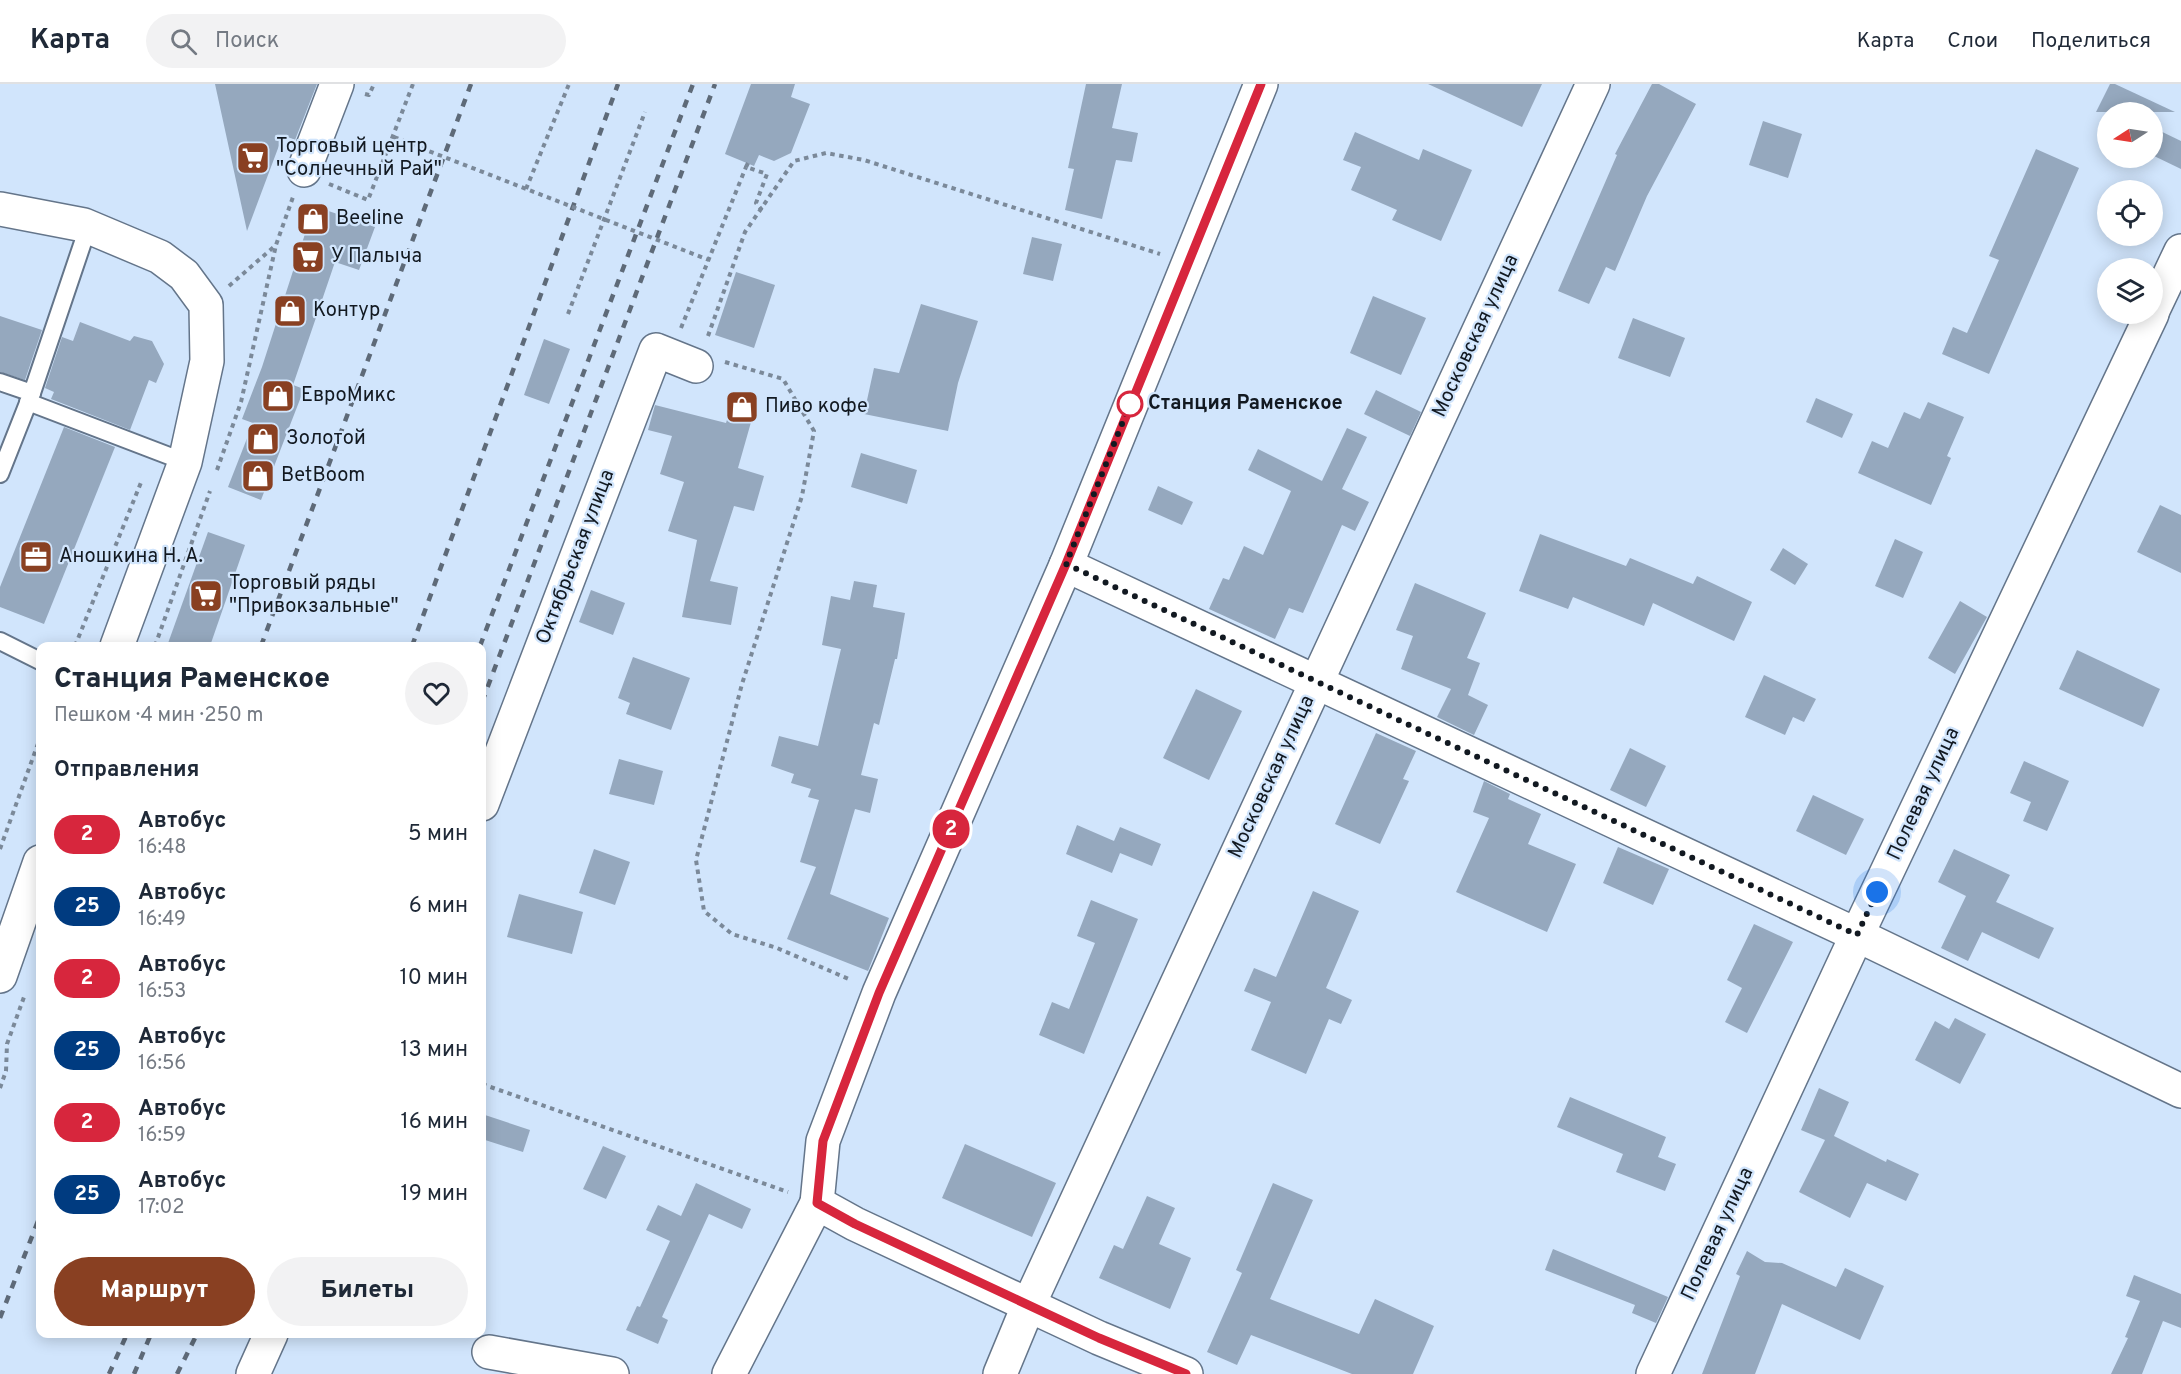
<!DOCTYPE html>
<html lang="ru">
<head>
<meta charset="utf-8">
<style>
	:root { --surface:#fff; --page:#f2f2f3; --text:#1f2937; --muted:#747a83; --line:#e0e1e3; --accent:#894022 }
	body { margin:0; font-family:Overpass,sans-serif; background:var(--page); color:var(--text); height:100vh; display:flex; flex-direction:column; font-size:22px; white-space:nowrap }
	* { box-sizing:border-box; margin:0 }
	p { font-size:20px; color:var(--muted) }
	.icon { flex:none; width:33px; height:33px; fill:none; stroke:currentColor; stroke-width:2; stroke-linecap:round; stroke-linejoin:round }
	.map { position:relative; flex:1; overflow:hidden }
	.side { position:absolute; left:36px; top:558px; width:450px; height:696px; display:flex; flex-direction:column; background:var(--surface); border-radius:12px; box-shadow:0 3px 15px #0003 }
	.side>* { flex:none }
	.badge { padding:0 12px; border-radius:20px; font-size:21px; line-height:39px }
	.needle { width:39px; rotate:258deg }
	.tools { position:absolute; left:2097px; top:18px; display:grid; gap:12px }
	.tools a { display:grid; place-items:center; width:66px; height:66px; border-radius:50%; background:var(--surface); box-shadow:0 3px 15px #0003; font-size:30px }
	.you { position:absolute; width:30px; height:30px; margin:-15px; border:4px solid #fff; border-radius:50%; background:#1a73e8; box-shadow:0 0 0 9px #1a73e833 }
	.map>.badge { position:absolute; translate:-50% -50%; box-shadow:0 0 0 3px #fff }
	h2 { padding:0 18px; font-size:22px; line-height:54px }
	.round { display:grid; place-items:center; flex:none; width:63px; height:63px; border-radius:32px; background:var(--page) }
	.summary { display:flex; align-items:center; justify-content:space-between; height:102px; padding:0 18px }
	h1 { font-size:28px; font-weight:800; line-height:45px }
	.button { display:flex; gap:12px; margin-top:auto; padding:12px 18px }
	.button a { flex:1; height:69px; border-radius:36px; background:var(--accent); color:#fff; font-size:24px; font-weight:800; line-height:69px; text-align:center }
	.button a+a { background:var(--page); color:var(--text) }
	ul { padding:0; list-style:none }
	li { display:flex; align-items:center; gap:18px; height:72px; padding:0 18px }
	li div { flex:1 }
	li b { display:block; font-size:22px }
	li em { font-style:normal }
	li .badge { min-width:66px; font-weight:700; text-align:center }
	header { display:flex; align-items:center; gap:36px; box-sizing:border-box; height:84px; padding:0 30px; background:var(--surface); border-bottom:2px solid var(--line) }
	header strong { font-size:28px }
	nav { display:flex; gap:33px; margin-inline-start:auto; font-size:21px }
	.search { width:420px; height:54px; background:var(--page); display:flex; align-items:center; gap:15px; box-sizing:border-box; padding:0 21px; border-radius:33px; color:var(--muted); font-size:22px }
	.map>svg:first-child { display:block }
	.building { fill:#95a8be }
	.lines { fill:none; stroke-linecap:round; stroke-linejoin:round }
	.service-casing { stroke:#64758a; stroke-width:20 }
	.minor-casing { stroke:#64758a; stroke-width:36 }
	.tertiary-casing { stroke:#64758a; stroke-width:36 }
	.path { stroke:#7b8999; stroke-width:4; stroke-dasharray:4.5 4.5; stroke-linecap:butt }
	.service { stroke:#fff; stroke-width:16 }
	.minor { stroke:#fff; stroke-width:33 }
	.tertiary { stroke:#fff; stroke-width:33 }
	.rail { stroke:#5e6a78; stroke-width:4.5; stroke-dasharray:8 8; stroke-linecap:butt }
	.path-bridge { stroke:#7b8999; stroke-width:4; stroke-dasharray:4.5 4.5; stroke-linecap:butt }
	.line-casing { stroke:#fff; stroke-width:14 }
	.line { stroke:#d7263d; stroke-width:9 }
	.walk { stroke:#121921; stroke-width:6; stroke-dasharray:0 10.8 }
	.stop-dot { fill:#fff; stroke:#d7263d; stroke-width:3 }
	.labels { text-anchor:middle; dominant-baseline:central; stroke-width:4.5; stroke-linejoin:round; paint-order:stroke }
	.poi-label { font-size:20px; fill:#121921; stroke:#d1e5fc; text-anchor:start }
	.street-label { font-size:20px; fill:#121921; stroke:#d1e5fc }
	.stop-label { font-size:20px; font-weight:bold; fill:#121921; stroke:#d1e5fc; text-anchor:start }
</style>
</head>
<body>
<header>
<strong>Карта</strong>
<div class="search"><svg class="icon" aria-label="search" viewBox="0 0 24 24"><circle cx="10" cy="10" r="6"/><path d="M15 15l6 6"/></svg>Поиск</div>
<nav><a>Карта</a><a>Слои</a><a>Поделиться</a></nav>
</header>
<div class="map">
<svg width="2181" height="1290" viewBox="0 0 2181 1290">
	<rect width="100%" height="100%" fill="#d1e5fc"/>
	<g class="building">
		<polygon points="215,0 317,0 295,56 283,51 247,147"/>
		<polygon points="751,0 795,0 791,13 810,20 791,69 774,77 759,71 754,82 725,70"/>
		<polygon points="1086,0 1122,0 1112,44 1138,49 1132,78 1116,76 1102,135 1065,126 1074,85 1068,84"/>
		<polygon points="1428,0 1542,0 1522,43"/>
		<polygon points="1652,0 1659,0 1696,20 1647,112 1615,187 1606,183 1589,220 1558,207 1617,71 1615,70"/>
		<polygon points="2110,0 2115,0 2175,28 2096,28"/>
		<polygon points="1763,37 1802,50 1788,94 1749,81"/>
		<polygon points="2152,43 2181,57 2181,85 2152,71"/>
		<polygon points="1355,48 1419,76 1423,65 1472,86 1441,157 1392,136 1397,126 1351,106 1361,83 1343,76"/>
		<polygon points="2036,65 2079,84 1989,290 1942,270 1953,243 1967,249 1999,176 1989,172"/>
		<polygon points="314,122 375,143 359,186 335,178 293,301 304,305 261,416 228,403 253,339 242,335 262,283"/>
		<polygon points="1032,153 1062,160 1053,197 1023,190"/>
		<polygon points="736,188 775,201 754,264 715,251"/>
		<polygon points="1373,212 1426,234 1401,291 1350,269"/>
		<polygon points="921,220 978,237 958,299 948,347 864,330 874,284 899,289"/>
		<polygon points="0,232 42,246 25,296 0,288"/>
		<polygon points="1633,234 1685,254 1670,293 1618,274"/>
		<polygon points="80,238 130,257 134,252 152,257 164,280 156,299 149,296 130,346 51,315 54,308 45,304 62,253 73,257"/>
		<polygon points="544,255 570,265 549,320 524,311"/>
		<polygon points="1376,306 1421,328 1410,352 1364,330"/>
		<polygon points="735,310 757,317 738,384 764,392 754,427 734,422 710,497 738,503 731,541 682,533 697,456 668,447 684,398 660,390 672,352 648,346 655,321 726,339"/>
		<polygon points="1816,314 1853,330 1842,354 1806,338"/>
		<polygon points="1928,318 1964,333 1947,372 1951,374 1931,421 1858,389 1872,357 1888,364 1904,328 1920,335"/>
		<polygon points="64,343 115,363 44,540 0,523 0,503"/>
		<polygon points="1347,344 1367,353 1342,405 1369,418 1355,447 1342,441 1303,529 1289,524 1275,555 1209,525 1223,494 1229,496 1244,462 1263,471 1291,407 1248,386 1258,365 1322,397"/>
		<polygon points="861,369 917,386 907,420 851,403"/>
		<polygon points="1158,402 1193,418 1182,441 1148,426"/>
		<polygon points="2160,421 2181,431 2181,489 2137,468"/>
		<polygon points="208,448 245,461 210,562 167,562"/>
		<polygon points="1540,450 1626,482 1630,474 1693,500 1697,492 1752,518 1734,557 1653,519 1644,542 1573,513 1568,525 1519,507"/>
		<polygon points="1895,455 1923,468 1903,514 1875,502"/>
		<polygon points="1783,464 1808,480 1795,501 1770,486"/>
		<polygon points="854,497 877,501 873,523 905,529 897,575 895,575 879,641 874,639 861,691 878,695 870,729 855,725 830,810 889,834 868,887 787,855 816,783 800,778 819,716 808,713 811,705 791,699 794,690 771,682 779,652 818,662 841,565 822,561 831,512 850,516"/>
		<polygon points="1415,499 1486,529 1467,574 1480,579 1468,611 1488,621 1474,651 1437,633 1451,605 1401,585 1413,552 1396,546"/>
		<polygon points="591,506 625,519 613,551 579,538"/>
		<polygon points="1960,517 1987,533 1955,590 1928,574"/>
		<polygon points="2077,566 2160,605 2143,643 2059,605"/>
		<polygon points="633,573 690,594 671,646 626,630 630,619 618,614"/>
		<polygon points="1764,591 1816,615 1804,638 1793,633 1785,651 1745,633"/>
		<polygon points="1196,605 1242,627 1209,696 1163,674"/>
		<polygon points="1376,649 1416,667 1403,695 1409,697 1380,760 1335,740"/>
		<polygon points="1630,664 1666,682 1646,723 1610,706"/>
		<polygon points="619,675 663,687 654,721 609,710"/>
		<polygon points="2024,677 2069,697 2047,747 2023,737 2031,718 2010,709"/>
		<polygon points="1484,697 1510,710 1508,715 1541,730 1528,760 1576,780 1547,848 1456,808 1489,734 1473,728"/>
		<polygon points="1813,711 1864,735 1846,771 1796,747"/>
		<polygon points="1077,741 1114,757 1120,743 1161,760 1152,782 1120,769 1112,789 1066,770"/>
		<polygon points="1618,763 1669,785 1653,821 1603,799"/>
		<polygon points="594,765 630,778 615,821 579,809"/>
		<polygon points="1954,765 2010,791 1996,818 2054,844 2039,875 1982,848 1968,877 1941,864 1966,812 1938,798"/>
		<polygon points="1313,807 1359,827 1326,904 1352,916 1341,940 1329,935 1306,990 1251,966 1271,918 1244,907 1254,884 1276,893"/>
		<polygon points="519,810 583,828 572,870 507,853"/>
		<polygon points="1091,816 1138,835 1084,970 1039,951 1052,918 1069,925 1095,859 1077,852"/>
		<polygon points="1754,840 1793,858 1747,949 1725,938 1742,904 1727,896"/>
		<polygon points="1955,934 1986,950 1960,1000 1915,976 1935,937 1949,945"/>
		<polygon points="1819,1004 1849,1018 1834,1052 1886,1078 1887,1075 1919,1090 1906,1117 1867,1099 1850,1134 1799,1108 1825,1056 1801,1046"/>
		<polygon points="1570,1013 1666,1053 1658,1073 1676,1080 1665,1107 1616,1088 1623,1070 1557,1043"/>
		<polygon points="482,1030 530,1046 523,1068 482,1055"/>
		<polygon points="965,1060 1056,1099 1032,1153 942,1114"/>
		<polygon points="603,1062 626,1072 606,1115 583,1105"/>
		<polygon points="696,1099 751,1125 742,1145 709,1130 662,1233 668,1236 658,1260 626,1246 637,1222 640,1223 670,1157 646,1146 658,1121 681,1132"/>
		<polygon points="1273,1099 1313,1116 1270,1215 1359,1250 1375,1215 1434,1242 1413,1290 1352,1290 1251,1251 1237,1281 1207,1268 1242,1189 1236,1186"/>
		<polygon points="1147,1112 1175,1124 1159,1160 1191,1174 1170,1225 1099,1194 1114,1161 1123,1165"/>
		<polygon points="1553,1165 1668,1213 1656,1239 1632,1229 1635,1221 1545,1186"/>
		<polygon points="1747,1167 1765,1178 1782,1179 1836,1203 1845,1184 1884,1202 1860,1256 1782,1220 1755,1290 1702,1290 1740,1192 1736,1190"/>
		<polygon points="2134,1191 2181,1210 2181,1244 2163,1237 2142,1290 2111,1290 2128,1254 2125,1253 2140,1217 2126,1212"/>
	</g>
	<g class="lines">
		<defs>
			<g id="service">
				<polyline points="0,298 32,309 0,390"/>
				<polyline points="32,309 83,158 84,141"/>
				<polyline points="28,318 185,378"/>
				<polyline points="0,557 40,577"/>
			</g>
			<g id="minor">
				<polyline points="304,86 337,0"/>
				<polyline points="0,125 84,141 160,173 184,191 206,221 207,277 185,378 117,562"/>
				<polyline points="2152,228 2181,167"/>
				<polyline points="1066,481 1857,851 2181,1007"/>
				<polyline points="482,720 656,266 696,282"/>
				<polyline points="0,892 40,778"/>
				<polyline points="1029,1220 1593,0"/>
				<polyline points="489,1268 612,1290"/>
				<polyline points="253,1290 271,1250"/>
				<polyline points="729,1290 817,1119"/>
				<polyline points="1653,1290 1857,851 2152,230"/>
			</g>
			<g id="tertiary">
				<polyline points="1000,1290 1029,1220"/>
				<polyline points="1186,1290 1099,1254 855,1140 817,1119 823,1057 879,909 1066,481 1261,0"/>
			</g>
		</defs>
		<use href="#service" class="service-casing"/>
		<use href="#minor" class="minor-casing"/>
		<use href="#tertiary" class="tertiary-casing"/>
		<g class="path">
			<polyline points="365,10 369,11 374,0"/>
			<polyline points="394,53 421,64"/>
			<polyline points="748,79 746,83 767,90 756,119 762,126"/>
			<polyline points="329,100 368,116 413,0"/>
			<polyline points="526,105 569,0"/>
			<polyline points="229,202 276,161 293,113"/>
			<polyline points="568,230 645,28"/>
			<polyline points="681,244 746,83"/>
			<polyline points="708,252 745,148 794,77 826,69 864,76 1160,170"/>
			<polyline points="725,278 783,295 814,347 802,412 742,600 696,776 704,827 732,850 777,864 851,896"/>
			<polyline points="217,386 241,318 276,161"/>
			<polyline points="75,562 142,396"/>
			<polyline points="155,562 210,407"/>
			<polyline points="0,765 40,654"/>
			<polyline points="482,1000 788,1108"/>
			<polyline points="0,1004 6,987 7,960 24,913"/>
		</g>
		<use href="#service" class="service"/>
		<use href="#minor" class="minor"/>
		<use href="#tertiary" class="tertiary"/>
		<g class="rail">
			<polyline points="261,562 471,0"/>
			<polyline points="412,562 618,0"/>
			<polyline points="480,562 693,0"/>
			<polyline points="482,618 715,0"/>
			<polyline points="0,1234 40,1132"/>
			<polyline points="109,1290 127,1250"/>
			<polyline points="134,1290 151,1250"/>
			<polyline points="177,1290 197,1250"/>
		</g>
		<polyline class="path-bridge" points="421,64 709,176"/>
	</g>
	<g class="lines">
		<defs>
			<polyline id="line" points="1186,1290 1099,1254 855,1140 817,1119 823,1057 879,909 1066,480 1261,0"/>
		</defs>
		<use href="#line" class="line-casing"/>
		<use href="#line" class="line"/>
		<polyline class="walk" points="1130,320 1066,480 1857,851 1877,808"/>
	</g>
	<defs>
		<symbol id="supermarket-square" viewBox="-11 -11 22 22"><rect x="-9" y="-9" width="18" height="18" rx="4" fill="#894022" stroke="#d1e5fc"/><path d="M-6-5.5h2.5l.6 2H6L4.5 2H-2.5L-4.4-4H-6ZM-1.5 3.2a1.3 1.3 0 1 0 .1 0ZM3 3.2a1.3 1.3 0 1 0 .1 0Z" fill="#fff"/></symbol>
		<symbol id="shop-square" viewBox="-11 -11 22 22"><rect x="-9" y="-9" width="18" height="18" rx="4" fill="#894022" stroke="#d1e5fc"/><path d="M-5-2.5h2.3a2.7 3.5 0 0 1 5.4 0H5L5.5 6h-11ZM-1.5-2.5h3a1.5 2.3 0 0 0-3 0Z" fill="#fff"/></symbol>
		<symbol id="office-square" viewBox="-11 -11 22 22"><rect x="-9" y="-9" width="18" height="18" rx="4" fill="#894022" stroke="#d1e5fc"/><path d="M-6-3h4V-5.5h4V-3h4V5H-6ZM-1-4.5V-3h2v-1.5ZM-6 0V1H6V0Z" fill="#fff"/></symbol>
	</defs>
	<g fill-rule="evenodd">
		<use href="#supermarket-square" x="234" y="55" width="38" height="38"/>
		<use href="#shop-square" x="294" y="116" width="38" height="38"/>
		<use href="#supermarket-square" x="289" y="154" width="38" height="38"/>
		<use href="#shop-square" x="271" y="208" width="38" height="38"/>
		<use href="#shop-square" x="259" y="293" width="38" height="38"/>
		<use href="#shop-square" x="723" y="304" width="38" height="38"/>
		<use href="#shop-square" x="244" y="336" width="38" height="38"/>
		<use href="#shop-square" x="239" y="373" width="38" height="38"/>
		<use href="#office-square" x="17" y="454" width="38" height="38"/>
		<use href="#supermarket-square" x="187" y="493" width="38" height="38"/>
	</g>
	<circle class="stop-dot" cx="1130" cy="320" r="12"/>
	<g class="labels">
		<g class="poi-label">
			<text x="276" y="63">Торговый центр<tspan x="276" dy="23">"Солнечный Рай"</tspan></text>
			<text x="336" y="135">Beeline</text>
			<text x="331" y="173">У Палыча</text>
			<text x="313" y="227">Контур</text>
			<text x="301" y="312">ЕвроМикс</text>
			<text x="765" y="323">Пиво кофе</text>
			<text x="286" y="355">Золотой</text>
			<text x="281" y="392">BetBoom</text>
			<text x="59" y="473">Аношкина Н. А.</text>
			<text x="229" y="500">Торговый ряды<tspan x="229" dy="23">"Привокзальные"</tspan></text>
		</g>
		<g class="street-label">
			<text transform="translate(1476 252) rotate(-65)">Московская улица</text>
			<text transform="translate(576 473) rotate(-69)">Октябрьская улица</text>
			<text transform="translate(1272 693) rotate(-65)">Московская улица</text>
			<text transform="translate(1924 710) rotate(-65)">Полевая улица</text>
			<text transform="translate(1718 1150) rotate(-65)">Полевая улица</text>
		</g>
		<g class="stop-label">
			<text x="1148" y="320">Станция Раменское</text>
		</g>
	</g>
</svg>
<div class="tools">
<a><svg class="needle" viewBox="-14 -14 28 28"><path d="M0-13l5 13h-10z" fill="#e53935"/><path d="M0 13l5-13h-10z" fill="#747a83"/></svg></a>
<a><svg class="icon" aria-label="locate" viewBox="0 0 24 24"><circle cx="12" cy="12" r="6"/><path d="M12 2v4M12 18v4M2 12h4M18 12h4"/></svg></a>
<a><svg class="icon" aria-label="layers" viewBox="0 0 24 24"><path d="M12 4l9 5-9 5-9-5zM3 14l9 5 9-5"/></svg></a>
</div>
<div class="you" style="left:1877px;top:808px"></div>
<b class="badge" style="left:951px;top:745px;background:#d7263d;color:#fff">2</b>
<section class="side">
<div class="summary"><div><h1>Станция Раменское</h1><p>Пешком · 4 мин · 250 m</p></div><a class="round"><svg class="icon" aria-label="heart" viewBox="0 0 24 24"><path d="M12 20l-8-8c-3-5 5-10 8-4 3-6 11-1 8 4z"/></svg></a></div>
<h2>Отправления</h2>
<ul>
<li><span class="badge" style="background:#d7263d;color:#fff">2</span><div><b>Автобус</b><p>16:48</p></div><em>5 мин</em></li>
<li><span class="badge" style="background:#003b80;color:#fff">25</span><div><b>Автобус</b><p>16:49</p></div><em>6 мин</em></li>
<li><span class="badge" style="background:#d7263d;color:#fff">2</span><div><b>Автобус</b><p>16:53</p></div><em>10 мин</em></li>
<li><span class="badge" style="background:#003b80;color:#fff">25</span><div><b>Автобус</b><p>16:56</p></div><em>13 мин</em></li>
<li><span class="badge" style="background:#d7263d;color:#fff">2</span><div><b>Автобус</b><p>16:59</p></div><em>16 мин</em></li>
<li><span class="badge" style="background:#003b80;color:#fff">25</span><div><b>Автобус</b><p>17:02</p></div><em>19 мин</em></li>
</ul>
<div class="button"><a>Маршрут</a><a>Билеты</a></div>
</section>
</div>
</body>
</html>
